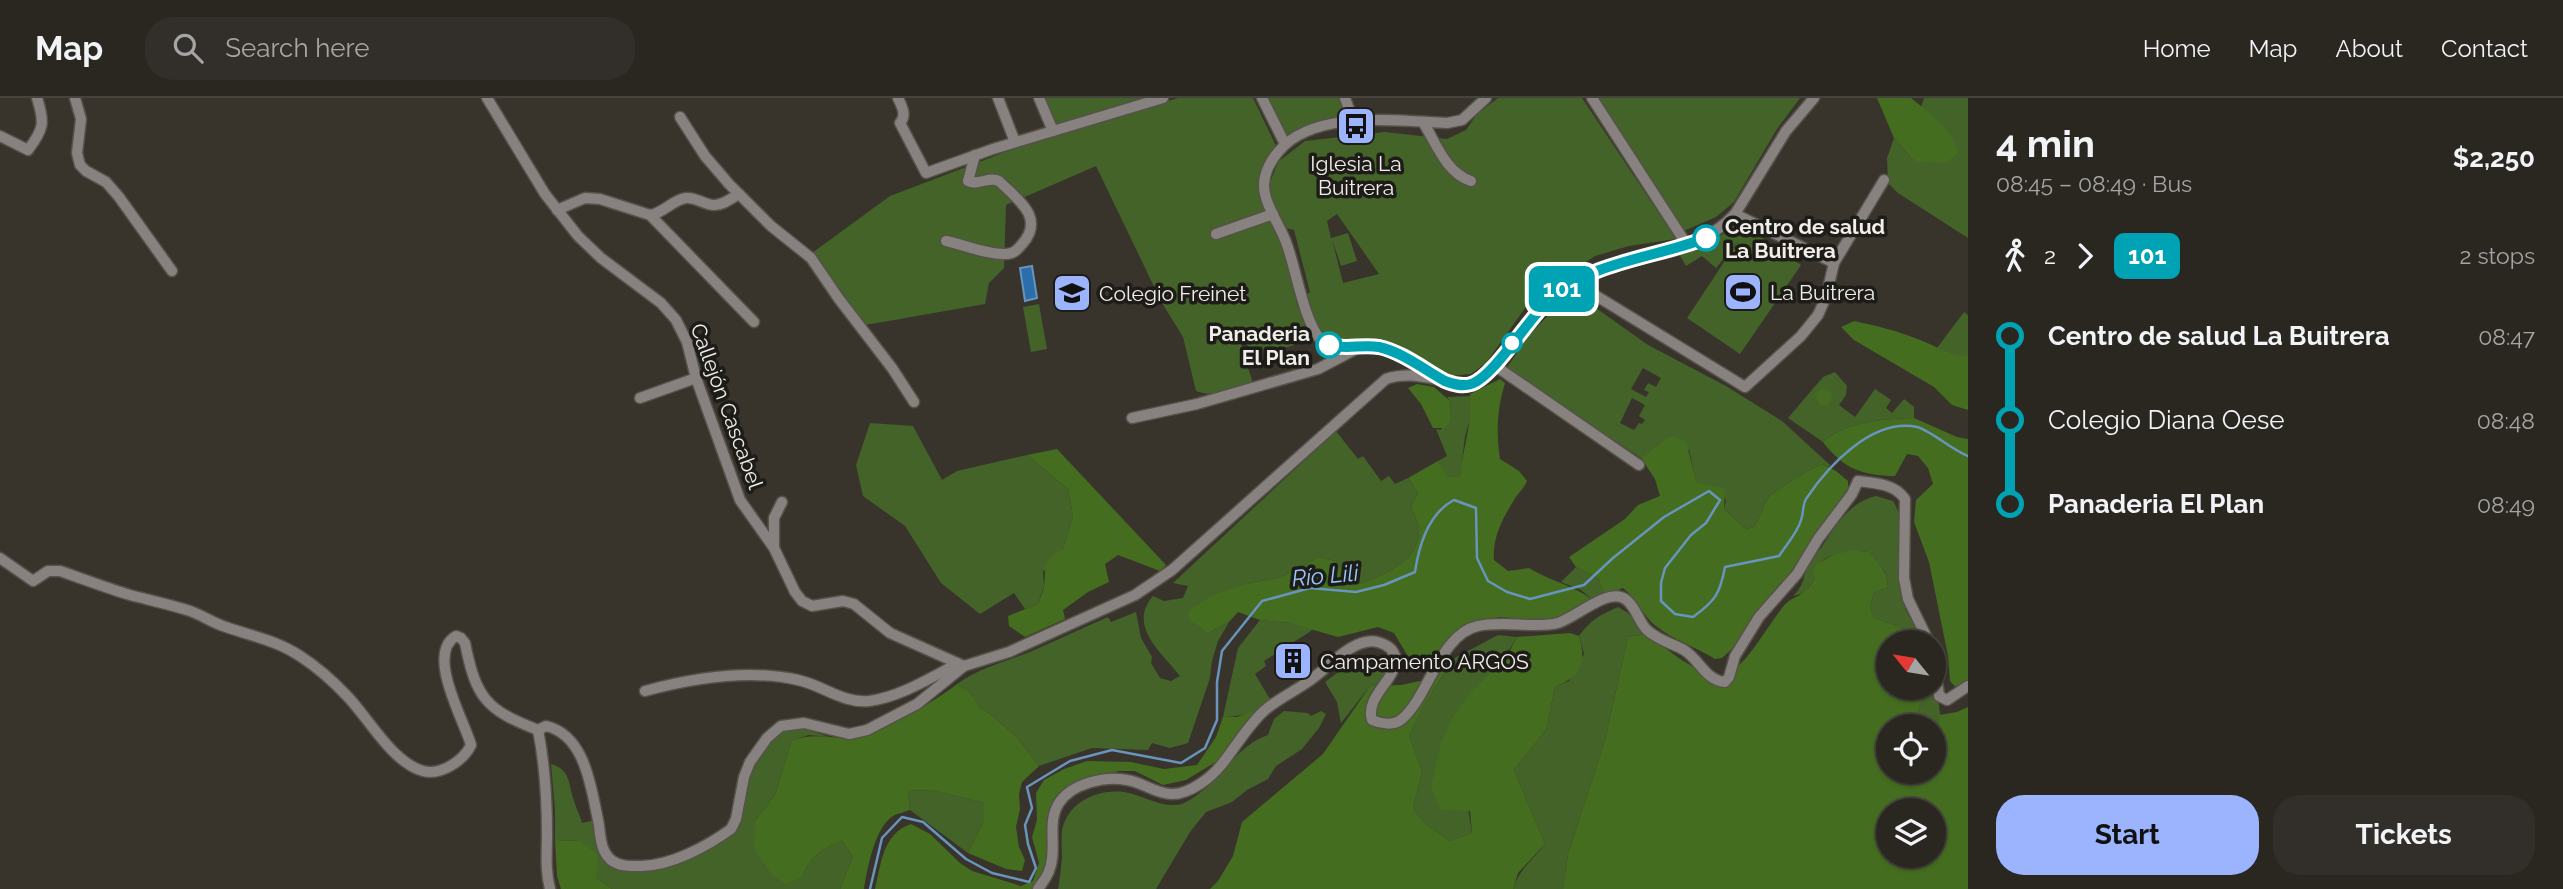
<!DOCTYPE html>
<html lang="en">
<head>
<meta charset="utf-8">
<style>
	:root { --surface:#2a2721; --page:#322f2a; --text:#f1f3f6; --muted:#a5a5a5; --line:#46443f; --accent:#9cb4fd }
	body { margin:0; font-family:Raleway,sans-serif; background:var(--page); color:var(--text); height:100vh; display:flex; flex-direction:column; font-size:26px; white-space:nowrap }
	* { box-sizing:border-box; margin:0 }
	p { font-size:23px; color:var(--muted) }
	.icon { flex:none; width:38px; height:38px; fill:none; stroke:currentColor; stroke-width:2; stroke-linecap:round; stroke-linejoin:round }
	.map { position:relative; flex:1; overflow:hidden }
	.sheet { display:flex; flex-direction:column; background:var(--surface); width:595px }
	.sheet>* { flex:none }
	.badge { padding:0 14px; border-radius:10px; font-size:24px; line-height:46px }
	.needle { width:46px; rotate:300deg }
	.buttons { position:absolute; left:1876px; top:532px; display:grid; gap:14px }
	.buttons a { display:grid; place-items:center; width:70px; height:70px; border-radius:50%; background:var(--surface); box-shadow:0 2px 5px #0004,0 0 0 2px var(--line); font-size:35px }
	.map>.badge { position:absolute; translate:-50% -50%; box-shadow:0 0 0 4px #fff }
	.legs { display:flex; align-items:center; gap:10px; height:77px; padding:0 28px; font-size:23px }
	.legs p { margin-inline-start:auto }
	.head { display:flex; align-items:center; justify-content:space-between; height:119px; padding:0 28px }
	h1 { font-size:38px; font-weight:700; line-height:52px }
	.cta { display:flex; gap:14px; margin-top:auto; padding:14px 28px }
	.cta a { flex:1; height:80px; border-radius:28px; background:var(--accent); color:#111; font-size:28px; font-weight:700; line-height:80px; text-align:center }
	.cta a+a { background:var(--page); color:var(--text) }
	ul { padding:0 28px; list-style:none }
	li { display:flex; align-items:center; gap:24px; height:84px; font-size:26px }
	li i { display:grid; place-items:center; width:10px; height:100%; margin:0 9px; background:currentColor }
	li i::after { content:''; width:18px; height:18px; margin:-9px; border:5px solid; border-radius:50%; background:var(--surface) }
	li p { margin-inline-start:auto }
	li:first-child i { background:linear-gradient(#0000 50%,currentColor 0) }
	li:last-child i { background:linear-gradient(currentColor 50%,#0000 0) }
	header { display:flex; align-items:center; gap:42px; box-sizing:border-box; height:98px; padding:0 35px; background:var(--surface); border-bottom:2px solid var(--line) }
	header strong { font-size:33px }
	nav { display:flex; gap:38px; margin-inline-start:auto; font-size:24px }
	.search { width:490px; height:63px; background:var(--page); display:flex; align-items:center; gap:18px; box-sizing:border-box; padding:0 24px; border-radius:28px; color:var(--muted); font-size:26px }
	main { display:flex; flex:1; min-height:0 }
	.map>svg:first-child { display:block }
	.green { fill:#436329; fill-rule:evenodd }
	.forest { fill:#446d1f; fill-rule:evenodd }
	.water { fill:#2d6daa; stroke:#6894bd; stroke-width:2 }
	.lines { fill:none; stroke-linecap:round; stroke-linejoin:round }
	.stream { stroke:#6894bd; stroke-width:2.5 }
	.minor-casing { stroke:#56524a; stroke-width:13 }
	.minor { stroke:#878280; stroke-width:10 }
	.line-1-casing { stroke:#fff; stroke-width:16 }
	.line-1 { stroke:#00a3b4; stroke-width:10 }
	.stop-1-dot { fill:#fff; stroke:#00a3b4; stroke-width:3.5 }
	.labels { text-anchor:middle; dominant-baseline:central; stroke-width:7; stroke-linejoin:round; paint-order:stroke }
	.poi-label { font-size:21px; fill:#f1eee9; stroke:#1e1c18; text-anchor:start }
	.stop-label { font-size:21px; font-weight:bold; fill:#f1eee9; stroke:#1e1c18; text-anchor:start }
	.street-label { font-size:21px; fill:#f1eee9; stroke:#1e1c18 }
	.water-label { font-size:23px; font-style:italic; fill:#97c7fa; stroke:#1e1c18 }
</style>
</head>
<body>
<header>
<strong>Map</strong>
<div class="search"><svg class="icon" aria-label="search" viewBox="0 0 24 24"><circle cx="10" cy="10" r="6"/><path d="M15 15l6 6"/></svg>Search here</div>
<nav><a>Home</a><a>Map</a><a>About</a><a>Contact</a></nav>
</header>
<main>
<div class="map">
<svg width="1968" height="791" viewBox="0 0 1968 791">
	<rect width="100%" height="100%" fill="#38342c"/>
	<g class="green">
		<polygon points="1037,0 1145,0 1051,33"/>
		<path d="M1178,0H1253L1277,50L1266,67V115L1289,164L1297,207L1308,227L1292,231L1295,247L1264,255L1262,248L1253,251L1248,248L1246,243L1240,244L1244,252L1253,258L1245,261L1253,285C1236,293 1214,300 1196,293L1183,239L1162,205L1096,68L1006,107L1004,170L989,185L985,206L860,228L812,155L890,98L1008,53Z"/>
		<polygon points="1266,0 1350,0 1358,21 1286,41"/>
		<path d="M1498,0H1582L1676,141L1629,148L1595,158L1562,180L1528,206L1486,265L1471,276L1451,278L1380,245H1342L1320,236L1303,200L1310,194L1294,132L1286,130L1274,111L1269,87L1278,64L1305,43L1385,34L1447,41L1466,32L1477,16ZM1337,116L1379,176L1343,185L1332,141L1341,168L1357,163L1348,135L1331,140L1327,123Z"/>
		<polygon points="1597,0 1800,0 1777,31 1734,104 1716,119 1681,134"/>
		<polygon points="1924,0 1968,0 1968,140 1898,95 1888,85 1887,60 1894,40 1915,64 1937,21 1921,9"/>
		<polygon points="1734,128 1746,133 1748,130 1801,167 1740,256 1687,220 1738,143 1716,170 1702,158 1686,168 1679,156 1702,151"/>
		<path d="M1572,193L1648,247L1726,288L1782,323L1830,367L1829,369L1822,366C1812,370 1775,392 1769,399C1763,407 1760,420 1754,429L1746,431L1724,411L1726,402L1717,388L1697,386L1689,352L1659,345L1652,354L1641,360L1506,271L1529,237ZM1643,270L1661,280L1656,289L1648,285L1644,292L1649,294L1646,299L1631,291ZM1632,300L1645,307L1639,318L1645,322L1642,326L1639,325L1634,332L1620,325Z"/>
		<polygon points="1039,206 1047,251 1031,254 1023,209"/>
		<polygon points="1964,214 1968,217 1968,258 1953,258 1937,250"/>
		<path d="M1835,274L1847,288L1846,297L1839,307L1855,319L1875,291L1891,302L1886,310L1892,315L1904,301L1914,309V320C1885,321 1846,323 1823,344L1788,320L1823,279Z"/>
		<polygon points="1471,298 1473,311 1465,338 1460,379 1448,380 1438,363 1447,358 1436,331 1440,332 1451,322 1450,303 1447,299"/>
		<polygon points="870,325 913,328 942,382 957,373 1027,357 1068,391 1073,418 1063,451 1043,474 1044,488 1038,506 1025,511 1014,495 980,516 941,485 905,428 863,398 856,367"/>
		<path d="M1336,333L1358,361L1363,358L1381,383L1389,378L1395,386L1408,380L1418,395L1411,408C1413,415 1418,423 1419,430C1421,464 1381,478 1356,487L1336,463L1319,459L1281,479L1246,486L1208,535L1229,524L1218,543L1212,563L1210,580L1188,645L1170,650L1152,645L1148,652L1092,650L1039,668L1019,642L992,617L980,610L970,594L957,586C983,568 1004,565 1032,553C1058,542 1082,530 1108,519L1111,524L1136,514L1141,540L1152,559L1151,565L1160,580L1171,583L1180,578C1162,555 1127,528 1153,498L1164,503L1183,500L1188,488L1173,485Z"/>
		<path d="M1876,398L1893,403C1911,430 1895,469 1902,501C1906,517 1917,530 1926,544H1917L1900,529L1874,520L1870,508L1874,495L1888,489L1886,475L1865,453C1848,452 1809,457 1815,481L1804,495L1793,498C1806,486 1802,477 1810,463C1812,458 1817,455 1821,450C1835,429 1849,404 1876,398Z"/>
		<polygon points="1576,469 1598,480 1605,497 1594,503 1581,492 1561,484"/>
		<path d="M1618,509L1628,515L1647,536L1628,539L1604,646L1568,756L1563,791H1513C1519,771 1533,762 1545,746L1514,672L1546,632L1555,589L1569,583L1584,556L1579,538C1589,523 1601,516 1618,509Z"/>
		<path d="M1260,522L1289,525L1314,531L1264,563L1266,568L1255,576L1271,603C1257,614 1240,619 1223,619L1238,550Z"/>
		<path d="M1498,537L1517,539C1501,568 1474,592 1453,618L1472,735L1450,743L1424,725L1413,710L1422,674L1409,637L1424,607L1453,561Z"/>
		<polygon points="1366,562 1387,574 1390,587 1370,588 1341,625 1337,604 1325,584 1345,569"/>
		<path d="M1925,590H1934C1943,608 1941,644 1938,665L1934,668V628H1914Z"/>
		<path d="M1284,613L1308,615L1311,618L1321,613L1326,616L1319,630L1302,651L1276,668L1268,681L1247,692L1232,704L1206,714L1190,734L1156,791H1058C1060,780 1061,770 1062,759C1062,751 1061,741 1062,732C1068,704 1097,691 1124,694C1144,697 1167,714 1186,704C1218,688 1234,648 1268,637L1274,621Z"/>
		<path d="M803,630L829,639L809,637L792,642L775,697L755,723L802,779C810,759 822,750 842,743L853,759L840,791H612L596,780L580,743L555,742V712L551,666C571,672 568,685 574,703C576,710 580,717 582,725L596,722L608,763L650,771L667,770L729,739L741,719L750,675L767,649L779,634L787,631Z"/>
		<polygon points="931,692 984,705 984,723 968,755 910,712 908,693"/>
	</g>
	<g class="forest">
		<polygon points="1877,0 1911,0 1937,21 1953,40 1958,55 1946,65 1915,64 1894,40"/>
		<path d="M1854,223C1877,228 1898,233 1920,242C1937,248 1949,258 1968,258V312L1952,307L1934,289L1854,242L1841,229Z"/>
		<path d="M1500,281L1505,285C1497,312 1496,333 1500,361L1519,373L1527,383C1524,391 1518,395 1514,402C1503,420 1492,440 1494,462L1508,473L1529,470C1550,483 1574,487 1594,503L1553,523L1499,519L1474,527L1436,556L1420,564L1409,560L1394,535L1378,529L1338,539L1289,525L1260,522L1238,514L1229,524L1208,535L1189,521V512L1213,497L1246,486L1281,479L1319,459L1336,463L1356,487C1381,478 1421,464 1419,430C1418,423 1413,415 1411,408L1418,395L1408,380L1438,363L1448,379H1460C1462,353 1474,319 1470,296Z"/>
		<polygon points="1417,286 1434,289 1450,303 1451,322 1445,330 1433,330 1421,306 1408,290"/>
		<circle cx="1824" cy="299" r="8"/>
		<path d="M1914,320L1957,339L1968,341V585L1958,592L1950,583L1948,558L1929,464L1914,424L1916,402L1933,386L1928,370L1918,358L1907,356L1895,378C1862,378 1843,370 1823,344C1846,323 1885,321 1914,320Z"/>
		<path d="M1674,338L1686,344L1697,385L1717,388L1725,392L1724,411L1746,431L1754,429C1760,420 1763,407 1769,399C1775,392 1812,370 1822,366L1836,373L1848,383V392L1842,403L1824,424L1800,466L1772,495L1732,551L1722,560L1715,561C1696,549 1673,542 1656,528C1642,517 1637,501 1623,490L1605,497L1598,480L1576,469L1569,459L1625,421L1638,407L1660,398L1655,381L1641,360C1653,353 1660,341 1674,338Z"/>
		<path d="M1057,351L1166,467L1160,473L1118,457L1105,466L1109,484L1088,494L1063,512L1065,521L1025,539L1009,528L1008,518L1038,506C1040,500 1043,494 1044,489C1047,468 1040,462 1063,451L1073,418L1068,391L1027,357Z"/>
		<path d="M1853,452L1869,454L1886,476L1888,489L1874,495L1870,508L1874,520L1900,529L1917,544H1888V590H1925L1914,628H1888V674H1934L1940,650L1939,617L1957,614L1968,609V791H1563L1568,756L1604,646L1628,539L1647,536C1671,555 1693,572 1721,582C1748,565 1763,535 1782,510C1791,499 1795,501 1804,494C1808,491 1812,485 1815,481L1813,474L1816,466L1835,456ZM1888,712H1934V758H1888Z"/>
		<path d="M1570,535L1579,538C1587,566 1581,578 1555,589L1546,632L1514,672L1545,746L1518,775L1513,791H1210L1218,783L1233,758L1242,724L1323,656L1370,588L1401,587L1425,582L1453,561L1424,607L1409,637L1422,674L1413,710L1424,725L1450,743L1472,735L1470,713L1441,712L1431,689L1441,644L1453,618L1473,592L1508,556L1517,539Z"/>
		<path d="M957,586L970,594L980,610L992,617L1019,642L1039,668L1022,684L1019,696L1020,711L1016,729L1019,749L1025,762L1022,773L1006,771L968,755L984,723V705L931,692L908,693L910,712C905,714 898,715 893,718C875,729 867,771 864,791H840L853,759L842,743C822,750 810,759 802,779L785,786L771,775L754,751L755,723L775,697L792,642C817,634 832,642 856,639C878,637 939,601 957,586Z"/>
		<path d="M1263,609L1219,662L1186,682L1163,687L1135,673H1119L1083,682L1068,691L1054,722L1048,768L1036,791H875C881,766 883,735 911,726L930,736L960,765L972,773L1021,788L1033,783L1039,765L1032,739L1037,722L1036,695L1044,682L1064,671L1087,663L1131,664L1164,671L1197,667L1216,639L1223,619H1237Z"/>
		<polygon points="555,742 580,743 598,757 596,780 612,791 561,791 557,778"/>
	</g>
	<polygon class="water" points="1032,168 1037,200 1025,203 1020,170"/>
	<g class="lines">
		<path class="stream" d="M870,791L882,740L902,719L923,724L966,761L992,775L1029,784L1036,770L1028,746L1025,727L1032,710L1027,689L1070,663L1112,652L1181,665L1205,650L1217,622V584L1222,553L1262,503L1310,490L1356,494L1384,487L1415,474C1419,447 1429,415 1454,402L1476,410L1477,460L1488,483L1507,494L1530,501L1584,487L1613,460L1664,419L1709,393L1720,402L1706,425L1691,437L1665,470L1661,485V503L1675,516L1693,519C1715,503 1720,496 1725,469L1779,458C1786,447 1798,434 1801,422C1804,415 1802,408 1806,401C1828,368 1872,320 1917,329C1930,332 1952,352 1968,358"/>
		<defs>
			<g id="minor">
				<polyline points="75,0 81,21 77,55 80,67 86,73 106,84 119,99 172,173"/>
				<polyline points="487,0 545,96 578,138 601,160 661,205 676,222 687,244 696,280 740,402 774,450 795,494 802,503 812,508 843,503 854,506 890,535 964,568"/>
				<path d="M898,0C902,9 907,17 900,25L926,75L993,51L1163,0"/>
				<polyline points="998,0 1015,44"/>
				<polyline points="1039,0 1053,33"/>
				<polyline points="1262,0 1285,46"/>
				<polyline points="1345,0 1353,22"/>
				<path d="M1486,0L1462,22L1447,25C1398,23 1314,11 1279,53C1271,62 1264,75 1264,87C1264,107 1281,128 1287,147C1296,171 1304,224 1321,242C1338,258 1363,244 1383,250C1408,258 1430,277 1454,287C1461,287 1468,288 1475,284C1489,278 1499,262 1508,250C1527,226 1545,202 1570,185C1620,151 1690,165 1735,116L1786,33L1814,0"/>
				<polyline points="1592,0 1687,147"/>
				<polyline points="680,19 705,58 729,86 771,128 811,160 839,201 892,270 914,304"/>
				<path d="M1423,24C1436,45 1446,75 1471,83"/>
				<path d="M0,38L28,52C44,31 45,25 37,0"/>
				<polyline points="557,112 585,100 600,101 650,117 754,224"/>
				<polyline points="1735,116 1834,165"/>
				<path d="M650,117C664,115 672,102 686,100C696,99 703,106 713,107C722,108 732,100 739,96"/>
				<polyline points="1216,136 1273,116"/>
				<path d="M946,143C965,147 987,157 1006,156C1014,156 1018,151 1023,145C1045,119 1017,101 999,83C989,78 978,88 968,83L975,57"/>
				<polyline points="1572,183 1745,289 1801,238 1818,217 1826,199 1834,165 1884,82"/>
				<polyline points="1494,267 1639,367"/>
				<polyline points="640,300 696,280"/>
				<polyline points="1132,320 1197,306 1318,271 1356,251"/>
				<polyline points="774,450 774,420 782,404"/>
				<path d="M0,460L33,483L48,473H60C83,481 107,490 130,497C149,502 168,506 187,512C201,516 212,525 226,529C251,538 276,542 300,558C317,569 334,584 348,599C369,621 393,665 423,673C441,678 464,662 471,647C465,624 425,556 456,538L461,540L465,545C476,600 486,612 538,632L546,628C585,637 591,689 598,722C601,736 599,751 611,762C620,769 631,768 642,768C672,767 706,749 731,731L736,721L744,679L750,664L767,640L781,628L804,625L849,636L867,632L917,606L964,568L1009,554L1135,497L1172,472L1386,281C1406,274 1424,279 1445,283"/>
				<polyline points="1934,559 1939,598 1947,602 1968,588"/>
				<path d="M645,593C693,580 749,571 798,582C822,587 844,606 869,603C900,599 930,580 957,566"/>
				<path d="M538,632C545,667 547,701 547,736C547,755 545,772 550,791"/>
				<path d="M1038,791C1042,785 1047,779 1049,773C1058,752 1046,724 1059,705C1072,685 1105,678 1127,682C1142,684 1156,696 1172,696C1190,696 1211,680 1222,666C1236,649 1247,628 1265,612C1278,601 1295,593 1309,583C1327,571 1345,548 1366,544C1374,542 1385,545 1391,551C1410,574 1363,595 1372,622C1381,626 1394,628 1402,621C1429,598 1440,536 1478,528C1503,522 1536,531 1558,525C1576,519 1603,494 1621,499C1634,503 1638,523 1647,532C1658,542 1671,545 1684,552C1700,562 1705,582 1725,584L1729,579L1735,558L1759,519L1797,476L1818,441L1852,396L1858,383C1876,385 1895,386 1905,401L1904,480L1908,501L1929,544"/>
			</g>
		</defs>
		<use href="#minor" class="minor-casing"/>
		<use href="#minor" class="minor"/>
	</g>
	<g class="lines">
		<defs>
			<path id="line-1" d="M1329,247C1346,252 1362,246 1379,249C1402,254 1425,272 1445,283C1453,286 1462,289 1471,286C1493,280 1530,218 1551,200C1593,163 1655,160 1706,140"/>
		</defs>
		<use href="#line-1" class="line-1-casing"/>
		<use href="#line-1" class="line-1"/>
	</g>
	<defs>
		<symbol id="bus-square" viewBox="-11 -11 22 22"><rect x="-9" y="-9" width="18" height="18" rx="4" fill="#9cb4fd" stroke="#1e1c18"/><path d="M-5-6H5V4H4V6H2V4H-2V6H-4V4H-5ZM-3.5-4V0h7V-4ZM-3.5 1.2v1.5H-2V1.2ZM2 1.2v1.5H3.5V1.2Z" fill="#111"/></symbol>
		<symbol id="stadium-square" viewBox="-11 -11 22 22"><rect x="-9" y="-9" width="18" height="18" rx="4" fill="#9cb4fd" stroke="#1e1c18"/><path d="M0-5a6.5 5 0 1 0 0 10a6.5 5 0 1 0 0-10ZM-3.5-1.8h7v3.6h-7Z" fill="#111"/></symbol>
		<symbol id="school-square" viewBox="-11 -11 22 22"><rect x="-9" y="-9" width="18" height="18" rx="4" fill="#9cb4fd" stroke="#1e1c18"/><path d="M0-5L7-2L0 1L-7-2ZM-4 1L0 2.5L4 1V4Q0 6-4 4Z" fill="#111"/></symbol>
		<symbol id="building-square" viewBox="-11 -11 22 22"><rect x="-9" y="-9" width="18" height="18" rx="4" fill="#9cb4fd" stroke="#1e1c18"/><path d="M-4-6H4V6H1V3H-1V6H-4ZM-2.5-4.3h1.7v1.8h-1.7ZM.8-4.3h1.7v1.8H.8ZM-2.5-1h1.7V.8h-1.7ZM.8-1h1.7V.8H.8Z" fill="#111"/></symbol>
	</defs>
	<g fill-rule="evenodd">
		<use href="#bus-square" x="1334" y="6" width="44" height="44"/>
		<use href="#stadium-square" x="1721" y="172" width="44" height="44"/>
		<use href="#school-square" x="1050" y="173" width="44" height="44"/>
		<use href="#building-square" x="1271" y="541" width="44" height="44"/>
	</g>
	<g class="stop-1-dot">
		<circle cx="1706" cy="140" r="12"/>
		<circle cx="1512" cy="245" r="9"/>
		<circle cx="1329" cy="247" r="12"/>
	</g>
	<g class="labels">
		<g class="poi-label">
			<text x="1356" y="65" text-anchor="middle">Iglesia La<tspan x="1356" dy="24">Buitrera</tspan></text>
			<text x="1770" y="194">La Buitrera</text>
			<text x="1099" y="195">Colegio Freinet</text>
			<text x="1320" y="563">Campamento ARGOS</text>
		</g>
		<g class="stop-label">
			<text x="1725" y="128">Centro de salud<tspan x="1725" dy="24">La Buitrera</tspan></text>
			<text x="1310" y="235" text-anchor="end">Panaderia<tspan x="1310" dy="24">El Plan</tspan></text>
		</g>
		<g class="street-label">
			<text transform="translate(727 308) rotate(70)">Callejón Cascabel</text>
		</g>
		<g class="water-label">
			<text transform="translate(1325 477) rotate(-5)">Río Lili</text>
		</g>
	</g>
</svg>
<div class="buttons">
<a><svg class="needle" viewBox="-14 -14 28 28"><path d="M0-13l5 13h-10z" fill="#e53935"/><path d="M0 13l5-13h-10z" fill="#a5a5a5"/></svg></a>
<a><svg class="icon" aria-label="locate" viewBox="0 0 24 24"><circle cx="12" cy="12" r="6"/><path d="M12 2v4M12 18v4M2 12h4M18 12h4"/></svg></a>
<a><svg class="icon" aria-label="layers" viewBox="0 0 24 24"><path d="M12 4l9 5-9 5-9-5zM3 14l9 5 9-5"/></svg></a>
</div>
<b class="badge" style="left:1562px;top:191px;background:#00a3b4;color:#fff">101</b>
</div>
<section class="sheet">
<div class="head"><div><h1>4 min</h1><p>08:45 – 08:49 · Bus</p></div><b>$2,250</b></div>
<div class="legs"><svg class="icon" aria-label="walk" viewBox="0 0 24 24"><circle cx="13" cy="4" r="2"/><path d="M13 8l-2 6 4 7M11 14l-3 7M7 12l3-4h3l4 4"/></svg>2<svg class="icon" aria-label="forward" viewBox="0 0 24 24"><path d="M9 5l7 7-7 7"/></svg><b class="badge" style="background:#00a3b4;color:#fff">101</b><p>2 stops</p></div>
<ul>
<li><i style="color:#00a3b4"></i><b>Centro de salud La Buitrera</b><p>08:47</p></li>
<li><i style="color:#00a3b4"></i><span>Colegio Diana Oese</span><p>08:48</p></li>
<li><i style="color:#00a3b4"></i><b>Panaderia El Plan</b><p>08:49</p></li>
</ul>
<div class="cta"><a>Start</a><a>Tickets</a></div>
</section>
</main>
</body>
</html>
